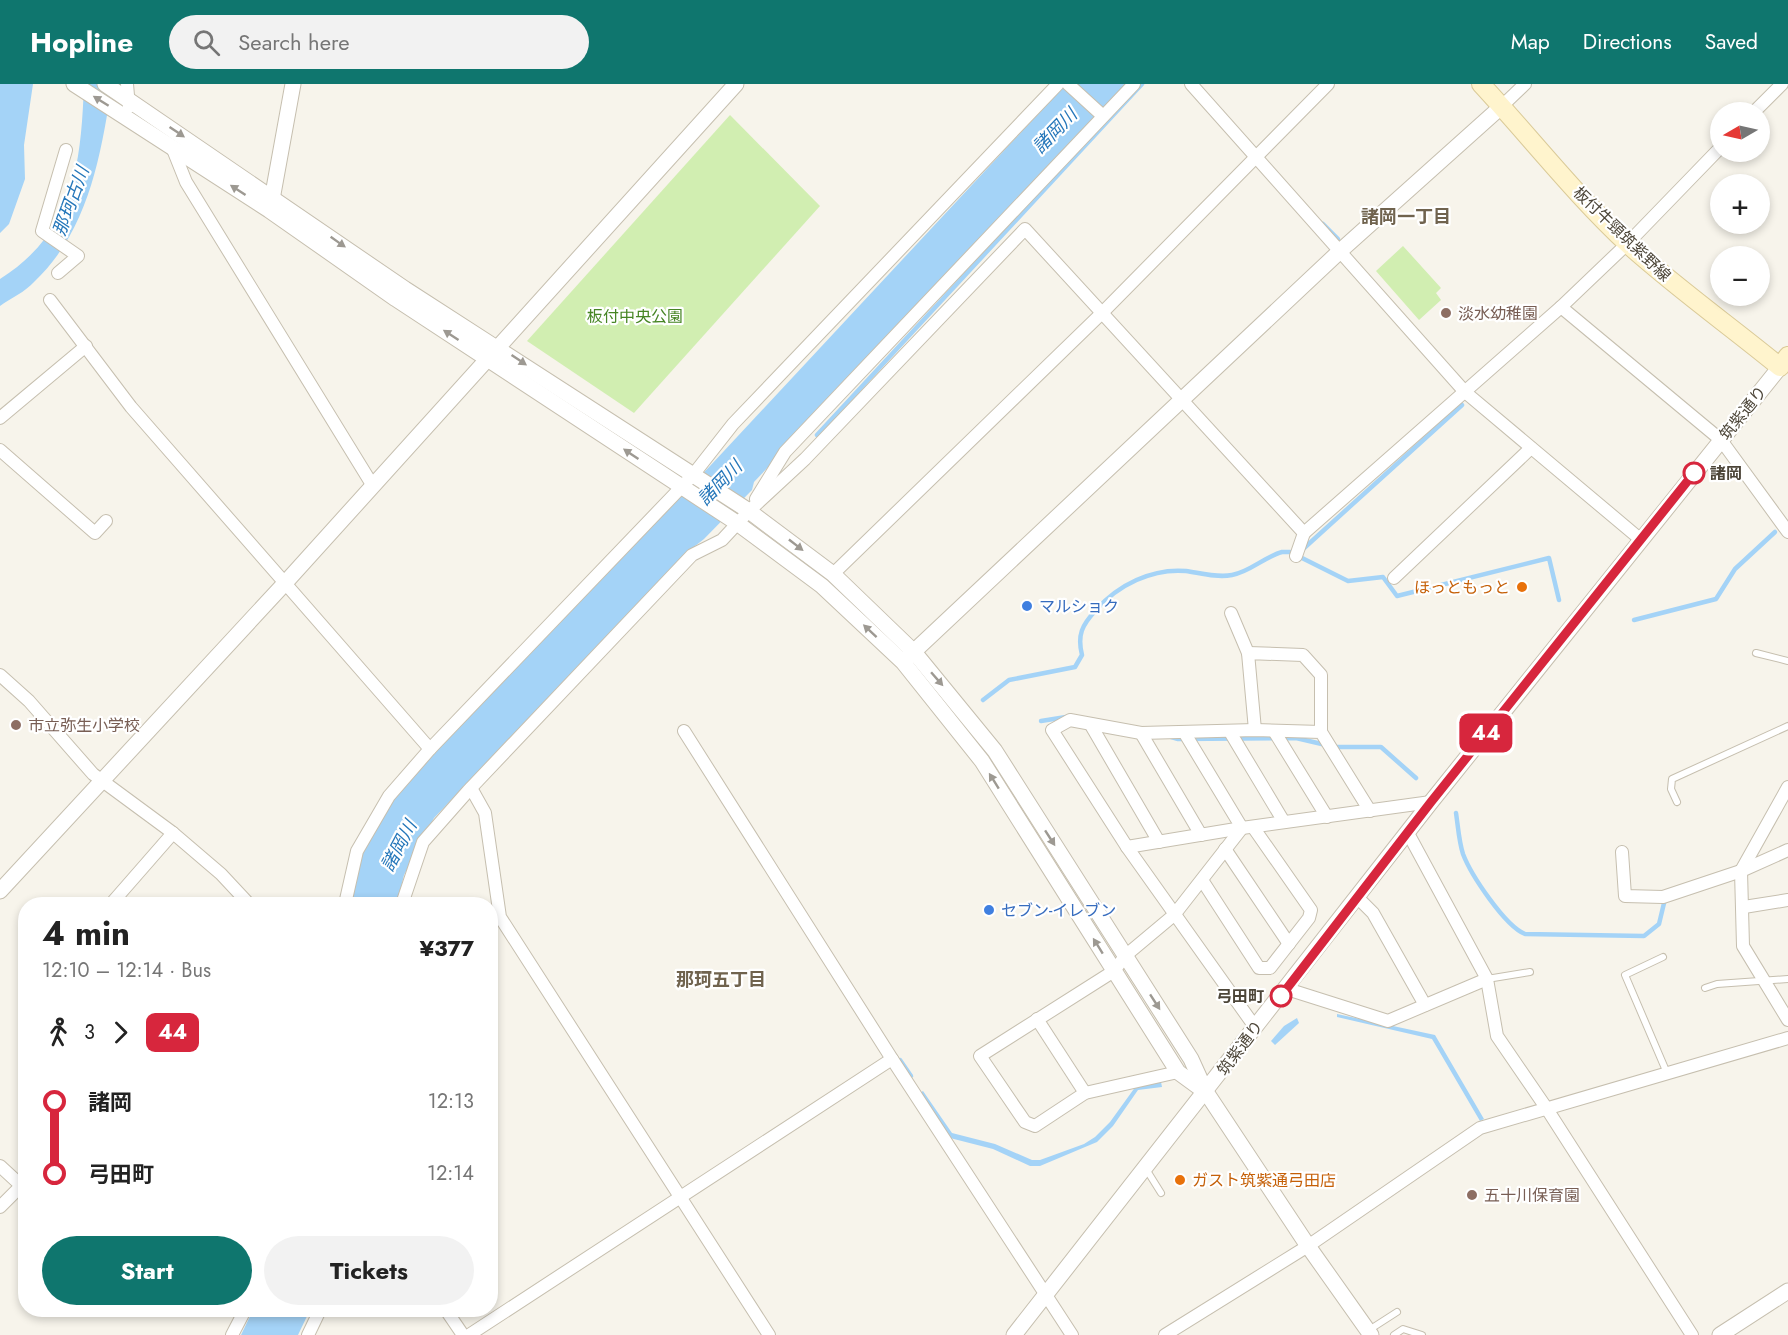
<!DOCTYPE html>
<html lang="en">
<head>
<meta charset="utf-8">
<style>
	:root { --surface:#fff; --page:#f2f2f2; --text:#222; --muted:#767676; --accent:#0f766e }
	body { margin:0; font-family:Jost,"Noto Sans JP",sans-serif; background:var(--page); color:var(--text); height:100vh; display:flex; flex-direction:column; font-size:22px; white-space:nowrap }
	* { box-sizing:border-box; margin:0 }
	p { font-size:20px; color:var(--muted) }
	.icon { flex:none; width:33px; height:33px; fill:none; stroke:currentColor; stroke-width:2; stroke-linecap:round; stroke-linejoin:round }
	.map { position:relative; flex:1; overflow:hidden }
	.side { position:absolute; left:18px; top:813px; width:480px; height:420px; display:flex; flex-direction:column; background:var(--surface); border-radius:24px; box-shadow:0 3px 9px #0003 }
	.side>* { flex:none }
	.badge { padding:0 12px; border-radius:9px; font-size:21px; line-height:39px }
	.needle { width:39px; rotate:261deg }
	.fabs { position:absolute; left:1710px; top:18px; display:grid; gap:12px }
	.fabs a { display:grid; place-items:center; width:60px; height:60px; border-radius:50%; background:var(--surface); box-shadow:0 3px 9px #0003; font-size:30px }
	.map>.badge { position:absolute; translate:-50% -50%; box-shadow:0 0 0 3px #fff }
	.legs { display:flex; align-items:center; gap:9px; height:66px; padding:0 24px; font-size:20px }
	.legs p { margin-inline-start:auto }
	.headline { display:flex; align-items:center; justify-content:space-between; height:102px; padding:0 24px }
	h1 { font-size:33px; font-weight:700; line-height:45px }
	.cta { display:flex; gap:12px; margin-top:auto; padding:12px 24px }
	.cta a { flex:1; height:69px; border-radius:36px; background:var(--accent); color:#fff; font-size:24px; font-weight:700; line-height:69px; text-align:center }
	.cta a+a { background:var(--page); color:var(--text) }
	ul { padding:0 24px; list-style:none }
	li { display:flex; align-items:center; gap:21px; height:72px; font-size:22px }
	li i { display:grid; place-items:center; width:9px; height:100%; margin:0 8px; background:currentColor }
	li i::after { content:''; width:15px; height:15px; margin:-8px; border:4px solid; border-radius:50%; background:var(--surface) }
	li p { margin-inline-start:auto }
	li:first-child i { background:linear-gradient(#0000 50%,currentColor 0) }
	li:last-child i { background:linear-gradient(currentColor 50%,#0000 0) }
	header { display:flex; align-items:center; gap:36px; box-sizing:border-box; height:84px; padding:0 30px; background:var(--accent); color:#fff }
	header strong { font-size:28px }
	nav { display:flex; gap:33px; margin-inline-start:auto; font-size:21px }
	.search { width:420px; height:54px; background:var(--page); display:flex; align-items:center; gap:15px; box-sizing:border-box; padding:0 21px; border-radius:33px; color:var(--muted); font-size:22px }
	.map>svg:first-child { display:block }
	.green { fill:#d1eeb1 }
	.water { fill:#a4d3f7 }
	.lines { fill:none; stroke-linecap:round; stroke-linejoin:round }
	.stream { stroke:#a4d3f7; stroke-width:4.5 }
	.service-casing { stroke:#c6bfaf; stroke-width:8 }
	.minor-casing { stroke:#c6bfaf; stroke-width:14 }
	.tertiary-casing { stroke:#c6bfaf; stroke-width:17 }
	.secondary-casing { stroke:#daca98; stroke-width:20 }
	.service { stroke:#fff; stroke-width:6 }
	.minor { stroke:#fff; stroke-width:12 }
	.tertiary { stroke:#fff; stroke-width:15 }
	.secondary { stroke:#fff4cd; stroke-width:18 }
	.oneway { fill:#9d9992 }
	.line-1-casing { stroke:#fff; stroke-width:14 }
	.line-1 { stroke:#d7263d; stroke-width:9 }
	.education-dot { fill:#8d6e63; stroke:#fff; stroke-width:2 }
	.stop-1-dot { fill:#fff; stroke:#d7263d; stroke-width:3 }
	.food-dot { fill:#e8710a; stroke:#fff; stroke-width:2 }
	.shop-dot { fill:#3f7fe0; stroke:#fff; stroke-width:2 }
	.labels { text-anchor:middle; dominant-baseline:central; stroke-width:4.5; stroke-linejoin:round; paint-order:stroke }
	.street-label { font-size:16px; fill:#4c4538; stroke:#fff }
	.education-label { font-size:16px; fill:#785e54; stroke:#fff; text-anchor:start }
	.park-label { font-size:16px; fill:#468524; stroke:#fff }
	.stop-label { font-size:16px; font-weight:bold; fill:#4c4538; stroke:#fff; text-anchor:start }
	.food-label { font-size:16px; fill:#c56008; stroke:#fff; text-anchor:end }
	.shop-label { font-size:16px; fill:#366cbe; stroke:#fff; text-anchor:start }
	.water-label { font-size:18px; font-style:italic; fill:#2577ba; stroke:#fff }
	.neighbourhood-label { font-size:18px; font-weight:bold; fill:#70634e; stroke:#fff }
</style>
</head>
<body>
<header>
<strong>Hopline</strong>
<div class="search"><svg class="icon" aria-label="search" viewBox="0 0 24 24"><circle cx="10" cy="10" r="6"/><path d="M15 15l6 6"/></svg>Search here</div>
<nav><a>Map</a><a>Directions</a><a>Saved</a></nav>
</header>
<div class="map">
<svg width="1788" height="1251" viewBox="0 0 1788 1251">
	<rect width="100%" height="100%" fill="#f7f4eb"/>
	<g class="green">
		<polygon points="730,31 820,122 634,329 527,257"/>
		<polygon points="1403,162 1441,204 1436,209 1441,216 1419,236 1376,187"/>
	</g>
	<g class="water">
		<polygon points="0,0 33,0 24,61 25,95 9,140 0,149"/>
		<path d="M84,0H112C101,71 89,146 34,198C25,208 11,214 0,222V195C74,148 81,81 84,0Z"/>
		<polygon points="1066,0 1129,0 754,398 752,406 704,455 690,466 434,734 404,791 397,820 348,820 365,761 403,700 710,382"/>
		<polygon points="1337,930 1435,951 1484,1035 1480,1037 1432,955 1337,933"/>
		<polygon points="1297,934 1299,939 1275,961 1271,957 1284,942"/>
		<polygon points="1161,998 1162,1003 1138,1006 1113,1042 1097,1058 1040,1082 1030,1082 993,1065 950,1054 920,1009 923,1007 952,1049 995,1060 1032,1076 1040,1076 1084,1060 1095,1053 1110,1038 1136,1002"/>
		<polygon points="253,1226 310,1226 298,1251 241,1251"/>
	</g>
	<g class="lines">
		<g class="stream">
			<polyline points="1323,140 1338,155"/>
			<polyline points="817,351 1142,0"/>
			<polyline points="1302,466 1462,321"/>
			<polyline points="1634,536 1716,515 1735,485 1775,448"/>
			<path d="M983,616L1009,596L1075,583L1082,571C1077,551 1082,541 1096,526C1118,501 1152,484 1186,487C1200,489 1217,494 1232,491C1250,488 1264,473 1282,468H1290L1348,497L1383,493L1397,512L1549,474L1559,516"/>
			<polyline points="1041,637 1066,633"/>
			<polyline points="1168,652 1178,655 1296,654 1326,661"/>
			<polyline points="1334,663 1381,663 1416,694"/>
			<path d="M1456,729C1458,742 1459,758 1463,770C1471,791 1505,842 1525,850L1644,852L1659,840L1665,815"/>
			<polyline points="900,976 911,992"/>
		</g>
		<defs>
			<g id="service">
				<polyline points="1756,569 1788,577"/>
				<polyline points="1677,718 1671,705 1672,695 1788,642"/>
				<polyline points="1663,873 1625,891 1667,989"/>
				<polyline points="1487,895 1530,888"/>
				<polyline points="1705,904 1717,900 1788,895"/>
				<polyline points="1146,1085 1161,1109"/>
				<polyline points="1369,1246 1397,1228"/>
				<polyline points="1394,1251 1403,1245 1422,1251"/>
			</g>
			<g id="minor">
				<polyline points="127,0 129,23"/>
				<polyline points="1068,0 1103,32"/>
				<polyline points="1191,0 1465,308 1640,455"/>
				<polyline points="1502,22 1525,0"/>
				<polyline points="1754,28 1782,0"/>
				<polyline points="172,63 186,98 373,402"/>
				<polyline points="58,189 78,172 42,147 66,66"/>
				<polyline points="50,216 131,323 430,665 389,712 357,767 345,820"/>
				<polyline points="1561,223 1721,356 1788,448"/>
				<polyline points="0,334 86,262"/>
				<polyline points="0,366 95,449 106,437"/>
				<polyline points="756,415 785,368 1134,0"/>
				<polyline points="1304,449 1561,223 1628,159 1720,64"/>
				<polyline points="833,490 1103,228 1328,0"/>
				<polyline points="1394,494 1531,364"/>
				<polyline points="1231,529 1248,569"/>
				<polyline points="0,591 29,617 93,690 173,749 221,790 249,820"/>
				<polyline points="1092,643 1159,758"/>
				<polyline points="1255,646 1248,569 1303,571 1321,591 1321,648"/>
				<polyline points="684,647 892,975 1072,1251"/>
				<polyline points="1274,647 1327,733"/>
				<polyline points="1230,648 1284,738"/>
				<polyline points="1141,649 1201,751"/>
				<polyline points="430,665 693,391 733,340 1058,0"/>
				<polyline points="1788,703 1741,787 1743,862 1788,936"/>
				<polyline points="471,704 485,729 500,833 769,1251"/>
				<polyline points="1409,751 1487,895 1497,952 1547,1025 1692,1251"/>
				<polyline points="1127,763 1242,744 1431,718"/>
				<polyline points="1225,765 1289,860"/>
				<polyline points="1622,768 1625,812 1663,813 1741,787 1788,766"/>
				<polyline points="1202,796 1259,884 1270,884 1309,834 1311,826 1253,743"/>
				<polyline points="1358,814 1373,829 1425,921"/>
				<polyline points="111,820 173,749"/>
				<polyline points="402,820 423,758 468,707 692,471 722,456 749,427 805,375 1025,145 1304,449 1296,472"/>
				<polyline points="1744,823 1788,816"/>
				<polyline points="1287,905 1388,937 1487,895"/>
				<polyline points="1037,935 1085,1009"/>
				<polyline points="1255,943 1127,763 1052,646 1070,636 1141,649 1255,646 1321,648 1370,727"/>
				<polyline points="1178,988 1085,1009 1035,1042 1025,1038 980,972 1114,887 1125,872 1174,831 1242,744 1184,648"/>
				<polyline points="0,1082 26,1106"/>
				<polyline points="0,1123 26,1097"/>
				<polyline points="446,1226 463,1251"/>
				<polyline points="232,1251 245,1226"/>
				<polyline points="308,1251 320,1226"/>
				<polyline points="469,1251 892,975"/>
				<polyline points="1165,1251 1308,1162 1480,1044 1788,954"/>
			</g>
			<g id="tertiary">
				<polyline points="74,0 269,126 396,215 737,439 822,502 903,578 982,677 1178,988 1204,1007"/>
				<polyline points="105,0 405,205 749,427 833,490 914,568 995,667 1191,975 1206,1008 1308,1162 1371,1251"/>
				<polyline points="271,121 293,0"/>
				<polyline points="907,574 1339,168 1502,22"/>
				<polyline points="0,807 286,498 736,0"/>
				<polyline points="1014,1251 1431,718 1780,283"/>
				<polyline points="1720,1251 1788,1207"/>
			</g>
			<path id="secondary" d="M1481,0C1531,54 1576,112 1630,162C1678,205 1730,242 1780,283L1788,272"/>
		</defs>
		<use href="#service" class="service-casing"/>
		<use href="#minor" class="minor-casing"/>
		<use href="#tertiary" class="tertiary-casing"/>
		<use href="#secondary" class="secondary-casing"/>
		<use href="#service" class="service"/>
		<use href="#minor" class="minor"/>
		<use href="#tertiary" class="tertiary"/>
		<use href="#secondary" class="secondary"/>
	</g>
	<defs><path id="oneway-solid" d="M-6-.8H1V-3.2L6.5 0L1 3.2V.8H-6Z" transform="scale(1.5)"/></defs>
	<g class="oneway">
		<use href="#oneway-solid" transform="translate(101 17) rotate(-148)"/>
		<use href="#oneway-solid" transform="translate(177 48) rotate(34)"/>
		<use href="#oneway-solid" transform="translate(238 106) rotate(-147)"/>
		<use href="#oneway-solid" transform="translate(338 158) rotate(35)"/>
		<use href="#oneway-solid" transform="translate(451 251) rotate(-147)"/>
		<use href="#oneway-solid" transform="translate(519 276) rotate(34)"/>
		<use href="#oneway-solid" transform="translate(631 370) rotate(-146)"/>
		<use href="#oneway-solid" transform="translate(796 461) rotate(38)"/>
		<use href="#oneway-solid" transform="translate(870 547) rotate(-137)"/>
		<use href="#oneway-solid" transform="translate(937 595) rotate(49)"/>
		<use href="#oneway-solid" transform="translate(994 697) rotate(-122)"/>
		<use href="#oneway-solid" transform="translate(1050 754) rotate(57)"/>
		<use href="#oneway-solid" transform="translate(1098 862) rotate(-122)"/>
		<use href="#oneway-solid" transform="translate(1155 918) rotate(57)"/>
	</g>
	<g class="lines">
		<defs>
			<polyline id="line-1" points="1281,912 1431,718 1694,389"/>
		</defs>
		<use href="#line-1" class="line-1-casing"/>
		<use href="#line-1" class="line-1"/>
	</g>
	<g class="education-dot">
		<circle cx="1446" cy="229" r="6"/>
		<circle cx="16" cy="641" r="6"/>
		<circle cx="1472" cy="1111" r="6"/>
	</g>
	<g class="stop-1-dot">
		<circle cx="1694" cy="389" r="10"/>
		<circle cx="1281" cy="912" r="10"/>
	</g>
	<g class="food-dot">
		<circle cx="1522" cy="503" r="6"/>
		<circle cx="1180" cy="1096" r="6"/>
	</g>
	<g class="shop-dot">
		<circle cx="1027" cy="522" r="6"/>
		<circle cx="989" cy="826" r="6"/>
	</g>
	<g class="labels">
		<g class="street-label">
			<text transform="translate(1622 150) rotate(44)">板付牛頸筑紫野線</text>
			<text transform="translate(1743 329) rotate(-51)">筑紫通り</text>
			<text transform="translate(1240 964) rotate(-53)">筑紫通り</text>
		</g>
		<g class="education-label">
			<text x="1458" y="229">淡水幼稚園</text>
			<text x="28" y="641">市立弥生小学校</text>
			<text x="1484" y="1111">五十川保育園</text>
		</g>
		<g class="park-label">
			<text x="635" y="232">板付中央公園</text>
		</g>
		<g class="stop-label">
			<text x="1710" y="389">諸岡</text>
			<text x="1264" y="912" text-anchor="end">弓田町</text>
		</g>
		<g class="food-label">
			<text x="1510" y="503">ほっともっと</text>
			<text x="1192" y="1096" text-anchor="start">ガスト筑紫通弓田店</text>
		</g>
		<g class="shop-label">
			<text x="1039" y="522">マルショク</text>
			<text x="1001" y="826">セブン-イレブン</text>
		</g>
		<g class="water-label">
			<text transform="translate(1055 47) rotate(-46)">諸岡川</text>
			<text transform="translate(71 117) rotate(-70)">那珂古川</text>
			<text transform="translate(720 399) rotate(-46)">諸岡川</text>
			<text transform="translate(399 762) rotate(-62)">諸岡川</text>
		</g>
		<g class="neighbourhood-label">
			<text x="1406" y="133">諸岡一丁目</text>
			<text x="721" y="896">那珂五丁目</text>
		</g>
	</g>
</svg>
<div class="fabs">
<a><svg class="needle" viewBox="-14 -14 28 28"><path d="M0-13l5 13h-10z" fill="#e53935"/><path d="M0 13l5-13h-10z" fill="#767676"/></svg></a>
<a>+</a>
<a>−</a>
</div>
<b class="badge" style="left:1486px;top:649px;background:#d7263d;color:#fff">44</b>
<section class="side">
<div class="headline"><div><h1>4 min</h1><p>12:10 – 12:14 · Bus</p></div><b>¥377</b></div>
<div class="legs"><svg class="icon" aria-label="walk" viewBox="0 0 24 24"><circle cx="13" cy="4" r="2"/><path d="M13 8l-2 6 4 7M11 14l-3 7M7 12l3-4h3l4 4"/></svg>3<svg class="icon" aria-label="forward" viewBox="0 0 24 24"><path d="M9 5l7 7-7 7"/></svg><b class="badge" style="background:#d7263d;color:#fff">44</b></div>
<ul>
<li><i style="color:#d7263d"></i><b>諸岡</b><p>12:13</p></li>
<li><i style="color:#d7263d"></i><b>弓田町</b><p>12:14</p></li>
</ul>
<div class="cta"><a>Start</a><a>Tickets</a></div>
</section>
</div>
</body>
</html>
